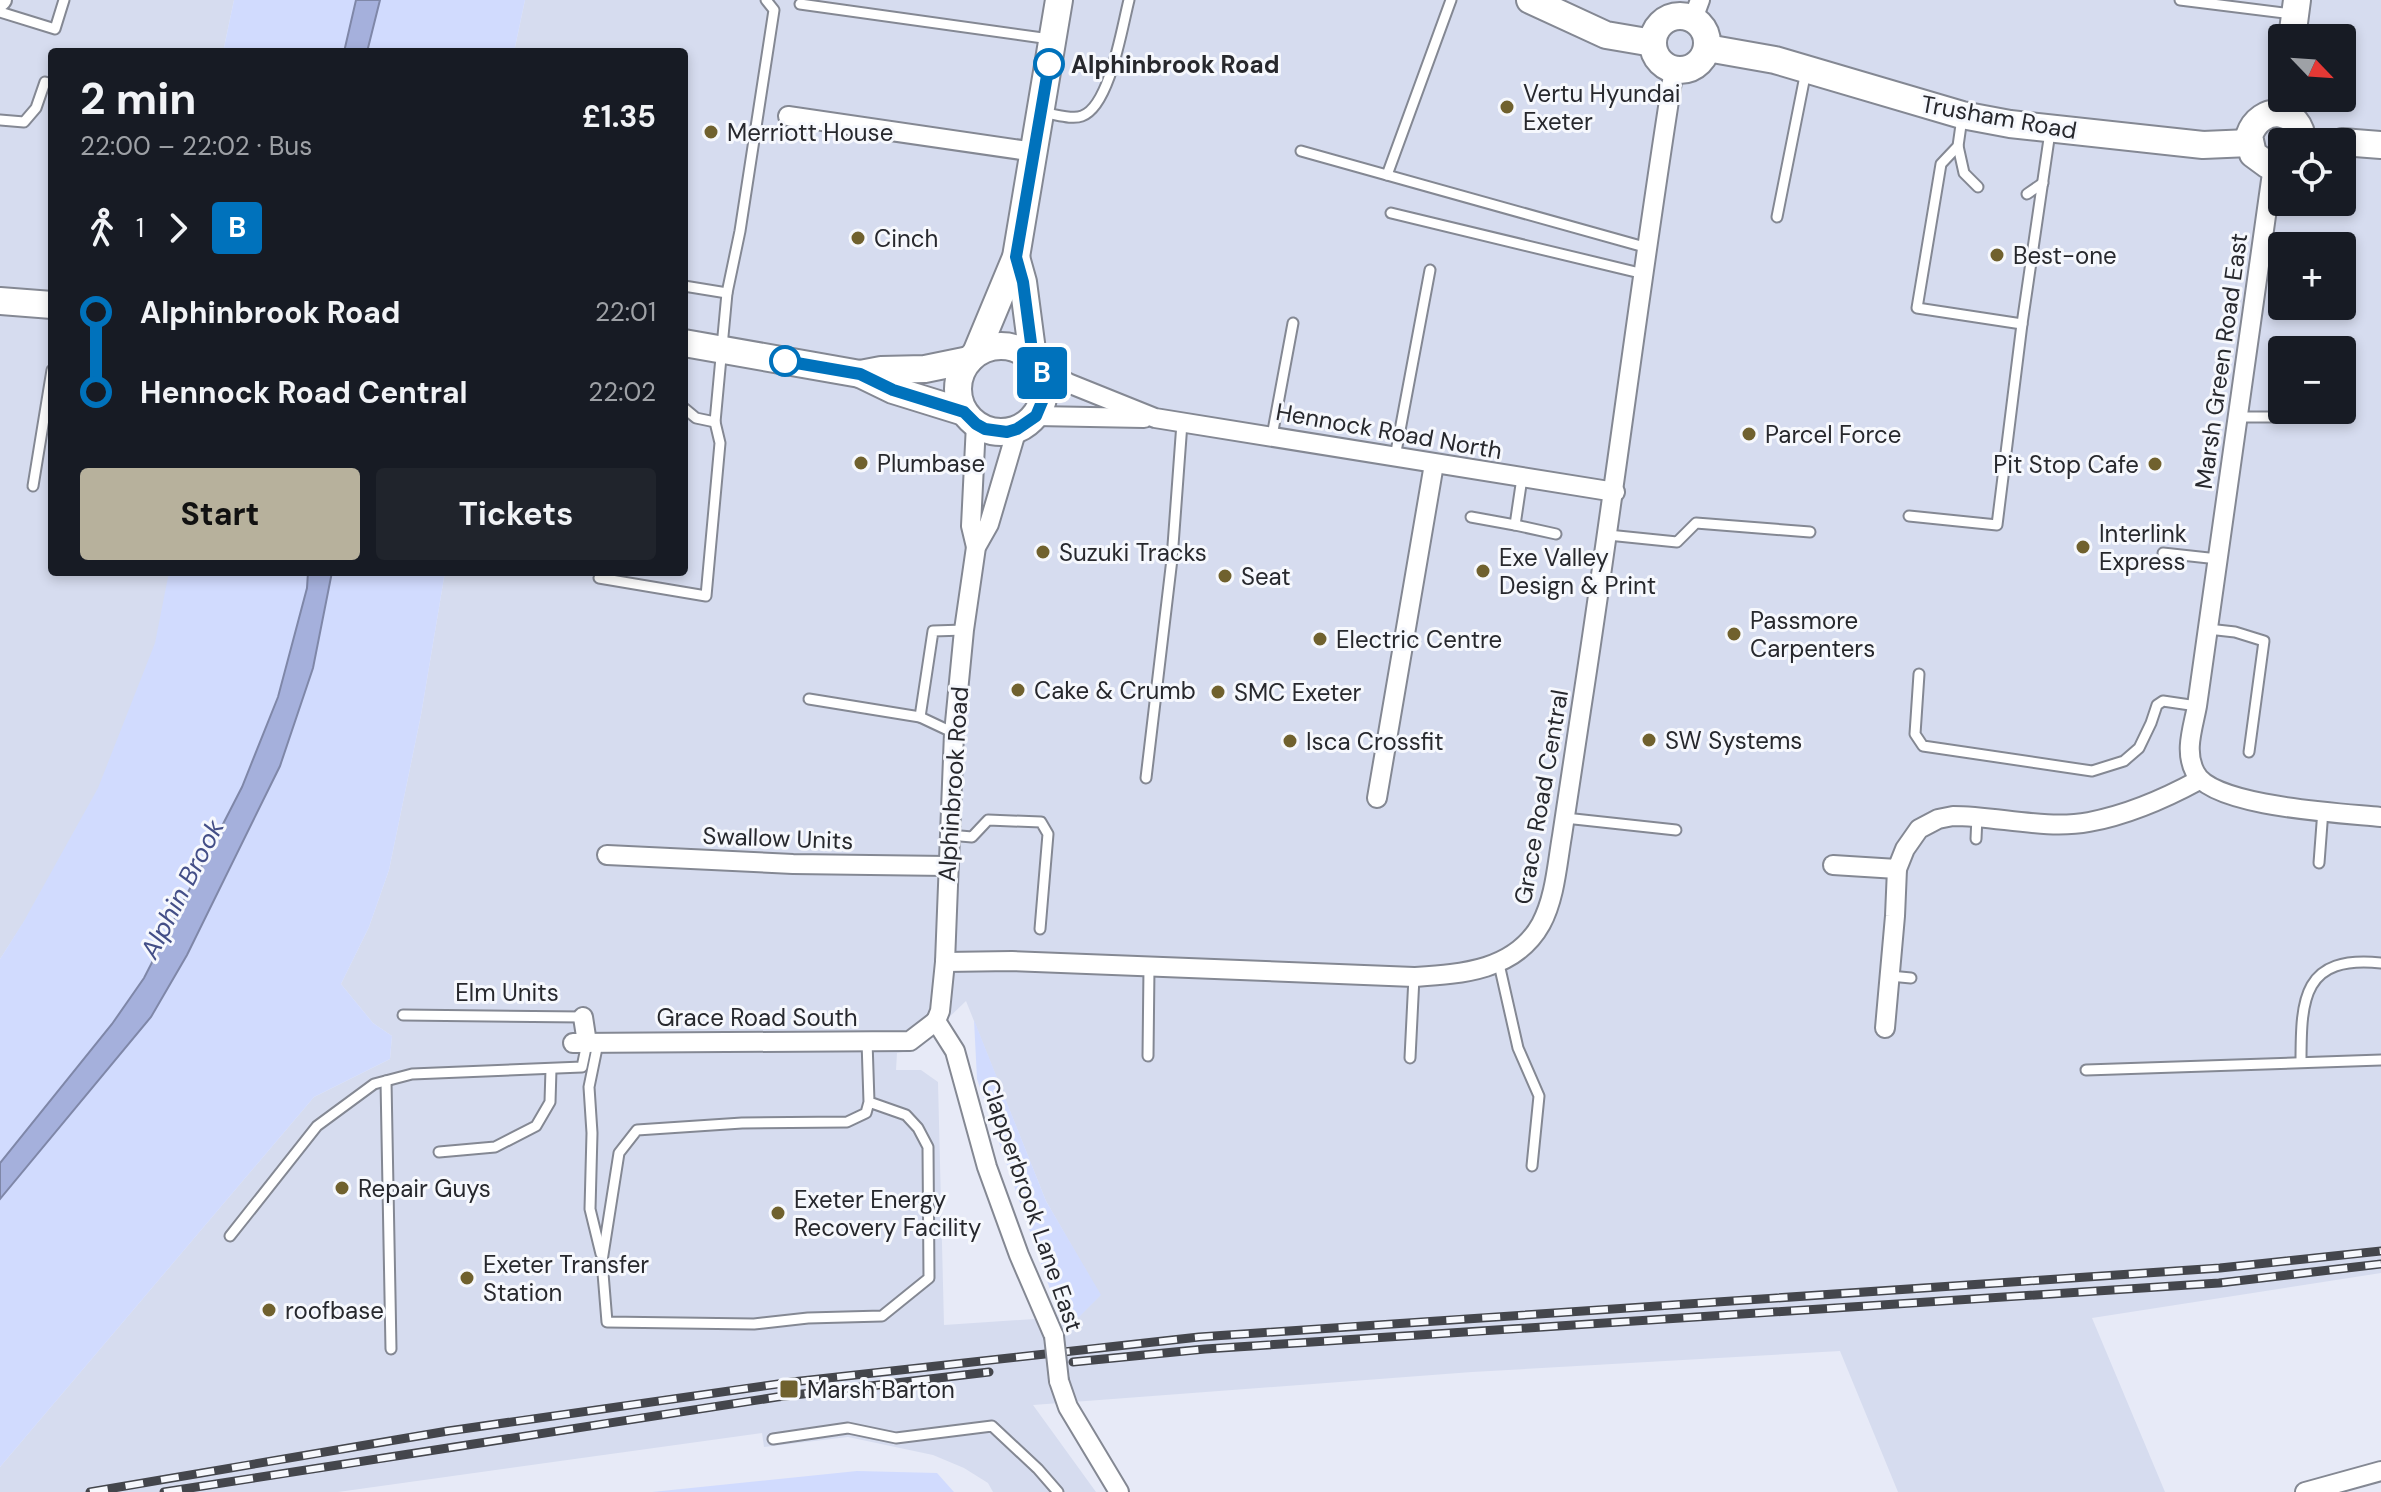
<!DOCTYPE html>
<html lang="en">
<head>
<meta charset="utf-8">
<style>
	:root { --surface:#171b24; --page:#20242c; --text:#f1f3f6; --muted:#9ea1a6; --accent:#b7b19c }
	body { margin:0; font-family:"DM Sans",sans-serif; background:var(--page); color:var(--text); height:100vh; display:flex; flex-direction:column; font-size:30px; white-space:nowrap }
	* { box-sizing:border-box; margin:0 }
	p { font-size:26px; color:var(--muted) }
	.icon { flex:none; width:44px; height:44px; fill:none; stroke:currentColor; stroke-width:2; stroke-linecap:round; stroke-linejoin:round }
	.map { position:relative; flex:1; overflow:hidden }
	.panel { position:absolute; left:48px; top:48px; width:640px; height:528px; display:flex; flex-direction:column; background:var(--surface); border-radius:8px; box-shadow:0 4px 12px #0003 }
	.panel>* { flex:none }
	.badge { padding:0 16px; border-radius:6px; font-size:28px; line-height:52px }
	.needle { width:52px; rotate:115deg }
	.controls { position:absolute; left:2268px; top:24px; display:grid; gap:16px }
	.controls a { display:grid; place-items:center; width:88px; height:88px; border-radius:8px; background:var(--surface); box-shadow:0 4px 12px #0003; font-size:40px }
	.map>.badge { position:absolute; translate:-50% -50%; box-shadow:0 0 0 4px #fff }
	.legs { display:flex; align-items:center; gap:12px; height:88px; padding:0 32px; font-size:26px }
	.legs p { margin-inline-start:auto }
	.headline { display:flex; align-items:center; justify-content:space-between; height:136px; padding:0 32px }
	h1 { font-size:44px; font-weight:700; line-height:60px }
	.cta { display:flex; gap:16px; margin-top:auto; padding:16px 32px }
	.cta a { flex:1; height:92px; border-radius:8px; background:var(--accent); color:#111; font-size:32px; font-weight:700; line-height:92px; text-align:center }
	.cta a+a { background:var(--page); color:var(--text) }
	ul { padding:0 32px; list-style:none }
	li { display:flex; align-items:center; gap:28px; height:80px; font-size:30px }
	li i { display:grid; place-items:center; width:12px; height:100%; margin:0 10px; background:currentColor }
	li i::after { content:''; width:20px; height:20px; margin:-10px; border:6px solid; border-radius:50%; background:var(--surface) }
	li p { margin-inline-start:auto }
	li:first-child i { background:linear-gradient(#0000 50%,currentColor 0) }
	li:last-child i { background:linear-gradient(currentColor 50%,#0000 0) }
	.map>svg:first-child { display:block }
	.built { fill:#d6dcef; fill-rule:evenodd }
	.green { fill:#d1dbfe }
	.water { fill:#a5b0dc; stroke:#7f87a8; stroke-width:2 }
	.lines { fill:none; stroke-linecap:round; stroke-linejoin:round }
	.lane-casing { stroke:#848893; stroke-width:13 }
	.street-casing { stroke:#848893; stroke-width:22 }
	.secondary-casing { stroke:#848893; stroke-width:30 }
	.lane { stroke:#fff; stroke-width:9 }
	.street { stroke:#fff; stroke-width:18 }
	.secondary { stroke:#fff; stroke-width:26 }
	.rail-casing { stroke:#44464c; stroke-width:9 }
	.rail { stroke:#f6f8fd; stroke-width:6; stroke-dasharray:18; stroke-linecap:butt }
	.street-bridge-casing { stroke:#848893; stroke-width:22; stroke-linecap:butt }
	.street-bridge { stroke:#fff; stroke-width:18 }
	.line-1-casing { stroke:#fff; stroke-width:18 }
	.line-1 { stroke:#0072bc; stroke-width:12 }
	.stop-1-dot { fill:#fff; stroke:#0072bc; stroke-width:4 }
	.poi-dot { fill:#70612e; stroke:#f6f8fd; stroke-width:3 }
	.labels { text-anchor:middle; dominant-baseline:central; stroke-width:6; stroke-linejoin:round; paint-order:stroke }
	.stop-label { font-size:24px; font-weight:bold; fill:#27282d; stroke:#f6f8fd; text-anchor:start }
	.poi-label { font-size:24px; fill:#27282d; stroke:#f6f8fd; text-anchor:start }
	.street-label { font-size:24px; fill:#27282d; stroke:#f6f8fd }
	.water-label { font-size:26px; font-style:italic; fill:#434e87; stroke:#f6f8fd }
</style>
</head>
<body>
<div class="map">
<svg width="2381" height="1492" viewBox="0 0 2381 1492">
	<rect width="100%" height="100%" fill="#e7eaf7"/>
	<g class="built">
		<polygon points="0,0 234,0 223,52 52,52 52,572 186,572 111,788 0,959"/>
		<path d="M525,0H2381V1273L2092,1318L2165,1492H1898L1840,1351L1472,1372L1033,1405L1096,1492H993L988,1483L964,1468L933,1455L848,1437L764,1447L762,1433L338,1492H0V1467L314,1097L390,1059L392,1036L373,1023L341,984L369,927L389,870L421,715L445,572H684V52H514ZM2282,38H2342V98H2282ZM2282,142H2342V202H2282ZM2282,246H2342V306H2282ZM2282,350H2342V410H2282ZM966,1001L1046,1201L1100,1295L1079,1316L944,1325L938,1082L921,1070H896L897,1053L915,1050Z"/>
	</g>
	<g class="green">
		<polygon points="234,0 525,0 514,52 223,52"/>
		<polygon points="169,572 445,572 421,715 389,870 369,927 341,984 373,1023 392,1036 390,1059 314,1097 0,1467 0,959 24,921 98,788 155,643"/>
		<polygon points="974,1020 1046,1201 1101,1295 1079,1317 1060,1318 977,1079"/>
		<polygon points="857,1471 937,1473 954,1492 652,1492"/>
	</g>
	<g class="water">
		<polygon points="356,0 380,0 367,52 344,52"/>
		<polygon points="308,572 332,572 313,668 280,766 187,955 151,1017 0,1199 0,1163 112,1024 144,978 242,787 278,697 307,588"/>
	</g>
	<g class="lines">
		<defs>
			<g id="lane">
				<polyline points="2180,0 2292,14"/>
				<polyline points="800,4 1050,39"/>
				<polyline points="0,12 55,29 64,0"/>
				<path d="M1045,113C1055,114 1072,120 1082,116C1110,106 1122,27 1129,0"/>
				<polyline points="1962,118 1958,146 1941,164 1917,308 2022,324"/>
				<polyline points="0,120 24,122 36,108 45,82 52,84"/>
				<polyline points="1958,146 1964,173 1978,187"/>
				<polyline points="1301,151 1648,248"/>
				<polyline points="1387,175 1451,0"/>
				<polyline points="2027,194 2043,183"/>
				<polyline points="1391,213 1644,274"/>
				<polyline points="1777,217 1806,71"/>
				<polyline points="684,286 727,293"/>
				<polyline points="684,408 696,418 715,422 727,293 740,231 774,10 766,0"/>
				<polyline points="2236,417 2285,417"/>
				<polyline points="1272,436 1293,323"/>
				<polyline points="1395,457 1430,270"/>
				<polyline points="1522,478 1515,525 1556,534"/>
				<polyline points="33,486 52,370"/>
				<polyline points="1909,516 1997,525 2022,324 2050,132"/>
				<polyline points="1471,517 1515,525"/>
				<polyline points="1608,535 1677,542 1696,523 1810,532"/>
				<polyline points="2163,553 2218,559"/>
				<polyline points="599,578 706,596 720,443 715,422"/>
				<polyline points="2208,629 2235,632 2264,641 2249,752"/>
				<polyline points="1919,674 1915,734 1923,746 2092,771 2124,761 2139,748 2151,723 2157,705 2163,701 2197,706"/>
				<polyline points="809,699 920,717"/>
				<polyline points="954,733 920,717 933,631 964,630"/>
				<polyline points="1146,778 1172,559 1182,423"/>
				<polyline points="1565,818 1676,830"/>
				<polyline points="949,835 972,837 988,820 1041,822 1048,834 1040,929"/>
				<polyline points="1976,839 1977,816"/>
				<polyline points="2319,863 2323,810"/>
				<polyline points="1499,964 1518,1048 1539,1096 1532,1166"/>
				<polyline points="1890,976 1911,978"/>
				<polyline points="403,1015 583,1017"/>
				<polyline points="867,1041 869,1102 866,1113 847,1122 742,1123 637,1130 619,1153 602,1261 607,1322 754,1324 808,1318 882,1316 929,1278 928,1147 918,1128 906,1115 869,1102"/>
				<polyline points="598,1043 589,1087 592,1133 590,1209 601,1254"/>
				<polyline points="1148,1056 1149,968"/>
				<polyline points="1410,1058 1414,977"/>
				<path d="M2301,1062C2301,998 2303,955 2381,963"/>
				<polyline points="2086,1070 2381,1060"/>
				<polyline points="386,1081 391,1349"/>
				<polyline points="439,1152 495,1147 536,1126 550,1102 551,1069"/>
				<polyline points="230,1236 317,1126 374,1084 412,1074 582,1067 587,1043"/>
				<polyline points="773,1439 848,1428 896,1438 992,1426 1038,1469 1058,1492"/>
			</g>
			<g id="street">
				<polyline points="0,2 2,0"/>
				<polyline points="1693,19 1700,0"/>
				<polyline points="788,116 1035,152"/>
				<path d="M2273,166L2197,706C2193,728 2184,751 2195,772C2211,807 2343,813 2381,817"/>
				<polyline points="1039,367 1068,383 1155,418 1615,492"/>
				<polyline points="1036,416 1144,418"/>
				<polyline points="976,424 971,526 976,547"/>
				<polyline points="1377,798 1434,464"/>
				<polyline points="607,855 793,864 947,866"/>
				<polyline points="1833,865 1897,869"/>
				<path d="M945,962L1012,961L1414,977C1461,974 1515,971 1541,924C1555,898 1557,865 1562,836C1568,794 1575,752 1581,710C1614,497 1640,282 1674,69"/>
				<polyline points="583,1017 587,1043"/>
				<polyline points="936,1021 940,1011 945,962 954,733 964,630 976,547 989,524 1017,429"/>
				<polyline points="936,1021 955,1051 987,1167 1019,1255 1054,1336"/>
				<path d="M1885,1028L1895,916L1897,869L1905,849L1919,829L1938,819L1953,816C1997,816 2045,830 2089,822C2127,815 2166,798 2199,780"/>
				<polyline points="573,1043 910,1041 936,1021"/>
				<polyline points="1059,1381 1068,1407 1119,1492"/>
				<polyline points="2305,1492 2381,1471"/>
			</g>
			<g id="secondary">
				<polyline points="1530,0 1606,35 1653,43"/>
				<circle cx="1680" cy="43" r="27"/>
				<polyline points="2292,38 2297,0"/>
				<polyline points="1707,48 1775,60 1962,115 2010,124 2203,145 2250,143"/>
				<polyline points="2342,142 2381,145"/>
				<path d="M2282,165H2268L2253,154L2249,136C2260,103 2302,107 2302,142"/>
				<polyline points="1016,257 1023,282 1033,358"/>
				<polyline points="0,301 52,305"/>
				<polyline points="684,343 860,374 881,370 925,369 969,360"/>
				<circle cx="1001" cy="389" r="43"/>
				<polyline points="976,353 1016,257 1059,0"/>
				<polyline points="860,374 893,390 964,412"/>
			</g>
		</defs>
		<use href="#lane" class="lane-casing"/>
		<use href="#street" class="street-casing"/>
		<use href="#secondary" class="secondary-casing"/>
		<use href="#lane" class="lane"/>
		<use href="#street" class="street"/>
		<use href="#secondary" class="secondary"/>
		<defs>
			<g id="rail">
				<polyline points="1073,1362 1205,1349 2219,1283 2381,1264"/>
				<polyline points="90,1492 448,1431 792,1382 1199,1337 2220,1268 2381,1251"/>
				<polyline points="164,1492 777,1397 989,1372"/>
			</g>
		</defs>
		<use href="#rail" class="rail-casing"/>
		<use href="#rail" class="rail"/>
		<defs>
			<polyline id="street-bridge" points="1054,1336 1059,1381"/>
		</defs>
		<use href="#street-bridge" class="street-bridge-casing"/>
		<use href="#street-bridge" class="street-bridge"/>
	</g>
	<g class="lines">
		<defs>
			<polyline id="line-1" points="785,361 860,374 893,390 964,412 976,424 985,429 1007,432 1017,429 1036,416 1044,397 1045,387 1043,377 1033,358 1023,282 1016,257 1049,64"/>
		</defs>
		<use href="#line-1" class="line-1-casing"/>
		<use href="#line-1" class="line-1"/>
	</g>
	<g class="stop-1-dot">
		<circle cx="1049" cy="64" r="14"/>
		<circle cx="785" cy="361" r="14"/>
	</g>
	<g class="poi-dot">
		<circle cx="1507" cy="107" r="8"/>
		<circle cx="711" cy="132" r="8"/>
		<circle cx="858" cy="238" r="8"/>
		<circle cx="1997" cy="255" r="8"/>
		<circle cx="1749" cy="434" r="8"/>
		<circle cx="861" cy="463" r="8"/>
		<circle cx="2155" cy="464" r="8"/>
		<circle cx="2083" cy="547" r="8"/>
		<circle cx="1043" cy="552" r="8"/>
		<circle cx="1483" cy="571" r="8"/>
		<circle cx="1225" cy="576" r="8"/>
		<circle cx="1734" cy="634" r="8"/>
		<circle cx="1320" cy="639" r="8"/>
		<circle cx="1018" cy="690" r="8"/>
		<circle cx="1218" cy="692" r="8"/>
		<circle cx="1649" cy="740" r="8"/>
		<circle cx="1290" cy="741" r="8"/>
		<circle cx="342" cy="1188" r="8"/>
		<circle cx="778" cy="1213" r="8"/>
		<circle cx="467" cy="1278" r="8"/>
		<circle cx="269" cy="1310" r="8"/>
		<rect x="779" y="1379" width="20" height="20" rx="4"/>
	</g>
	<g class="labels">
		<g class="stop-label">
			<text x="1071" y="64">Alphinbrook Road</text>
		</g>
		<g class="poi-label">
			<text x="1523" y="93">Vertu Hyundai<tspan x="1523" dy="28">Exeter</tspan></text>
			<text x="727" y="132">Merriott House</text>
			<text x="874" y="238">Cinch</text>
			<text x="2013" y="255">Best-one</text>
			<text x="1765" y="434">Parcel Force</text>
			<text x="877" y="463">Plumbase</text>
			<text x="2139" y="464" text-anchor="end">Pit Stop Cafe</text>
			<text x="2099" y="533">Interlink<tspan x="2099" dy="28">Express</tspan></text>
			<text x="1059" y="552">Suzuki Tracks</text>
			<text x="1499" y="557">Exe Valley<tspan x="1499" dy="28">Design &amp; Print</tspan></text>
			<text x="1241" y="576">Seat</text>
			<text x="1750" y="620">Passmore<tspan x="1750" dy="28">Carpenters</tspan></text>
			<text x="1336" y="639">Electric Centre</text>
			<text x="1034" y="690">Cake &amp; Crumb</text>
			<text x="1234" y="692">SMC Exeter</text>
			<text x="1665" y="740">SW Systems</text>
			<text x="1306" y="741">Isca Crossfit</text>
			<text x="358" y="1188">Repair Guys</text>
			<text x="794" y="1199">Exeter Energy<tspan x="794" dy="28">Recovery Facility</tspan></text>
			<text x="483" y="1264">Exeter Transfer<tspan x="483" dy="28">Station</tspan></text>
			<text x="285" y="1310">roofbase</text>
			<text x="807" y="1389">Marsh Barton</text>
		</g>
		<g class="street-label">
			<text transform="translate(1999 117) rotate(10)">Trusham Road</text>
			<text transform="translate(2221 361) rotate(-82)">Marsh Green Road East</text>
			<text transform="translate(1389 431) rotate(10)">Hennock Road North</text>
			<text transform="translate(953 784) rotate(-86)">Alphinbrook Road</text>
			<text transform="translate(1541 797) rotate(-80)">Grace Road Central</text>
			<text transform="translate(778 838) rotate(2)">Swallow Units</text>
			<text x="507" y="992">Elm Units</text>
			<text x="757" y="1017">Grace Road South</text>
			<text transform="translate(1032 1205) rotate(71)">Clapperbrook Lane East</text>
		</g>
		<g class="water-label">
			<text transform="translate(182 889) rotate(-63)">Alphin Brook</text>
		</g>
	</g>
</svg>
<div class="controls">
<a><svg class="needle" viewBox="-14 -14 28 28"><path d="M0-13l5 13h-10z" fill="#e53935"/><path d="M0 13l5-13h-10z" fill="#9ea1a6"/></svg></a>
<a><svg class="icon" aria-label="locate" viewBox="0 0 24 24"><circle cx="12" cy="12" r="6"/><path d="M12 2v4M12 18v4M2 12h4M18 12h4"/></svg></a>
<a>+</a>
<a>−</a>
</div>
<b class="badge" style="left:1042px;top:373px;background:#0072bc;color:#fff">B</b>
<section class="panel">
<div class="headline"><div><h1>2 min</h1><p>22:00 – 22:02 · Bus</p></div><b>£1.35</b></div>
<div class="legs"><svg class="icon" aria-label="walk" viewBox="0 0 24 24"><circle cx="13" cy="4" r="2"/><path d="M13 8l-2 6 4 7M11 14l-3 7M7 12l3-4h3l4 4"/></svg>1<svg class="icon" aria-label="forward" viewBox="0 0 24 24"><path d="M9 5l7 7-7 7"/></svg><b class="badge" style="background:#0072bc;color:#fff">B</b></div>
<ul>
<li><i style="color:#0072bc"></i><b>Alphinbrook Road</b><p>22:01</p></li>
<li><i style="color:#0072bc"></i><b>Hennock Road Central</b><p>22:02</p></li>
</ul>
<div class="cta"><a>Start</a><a>Tickets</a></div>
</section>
</div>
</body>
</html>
